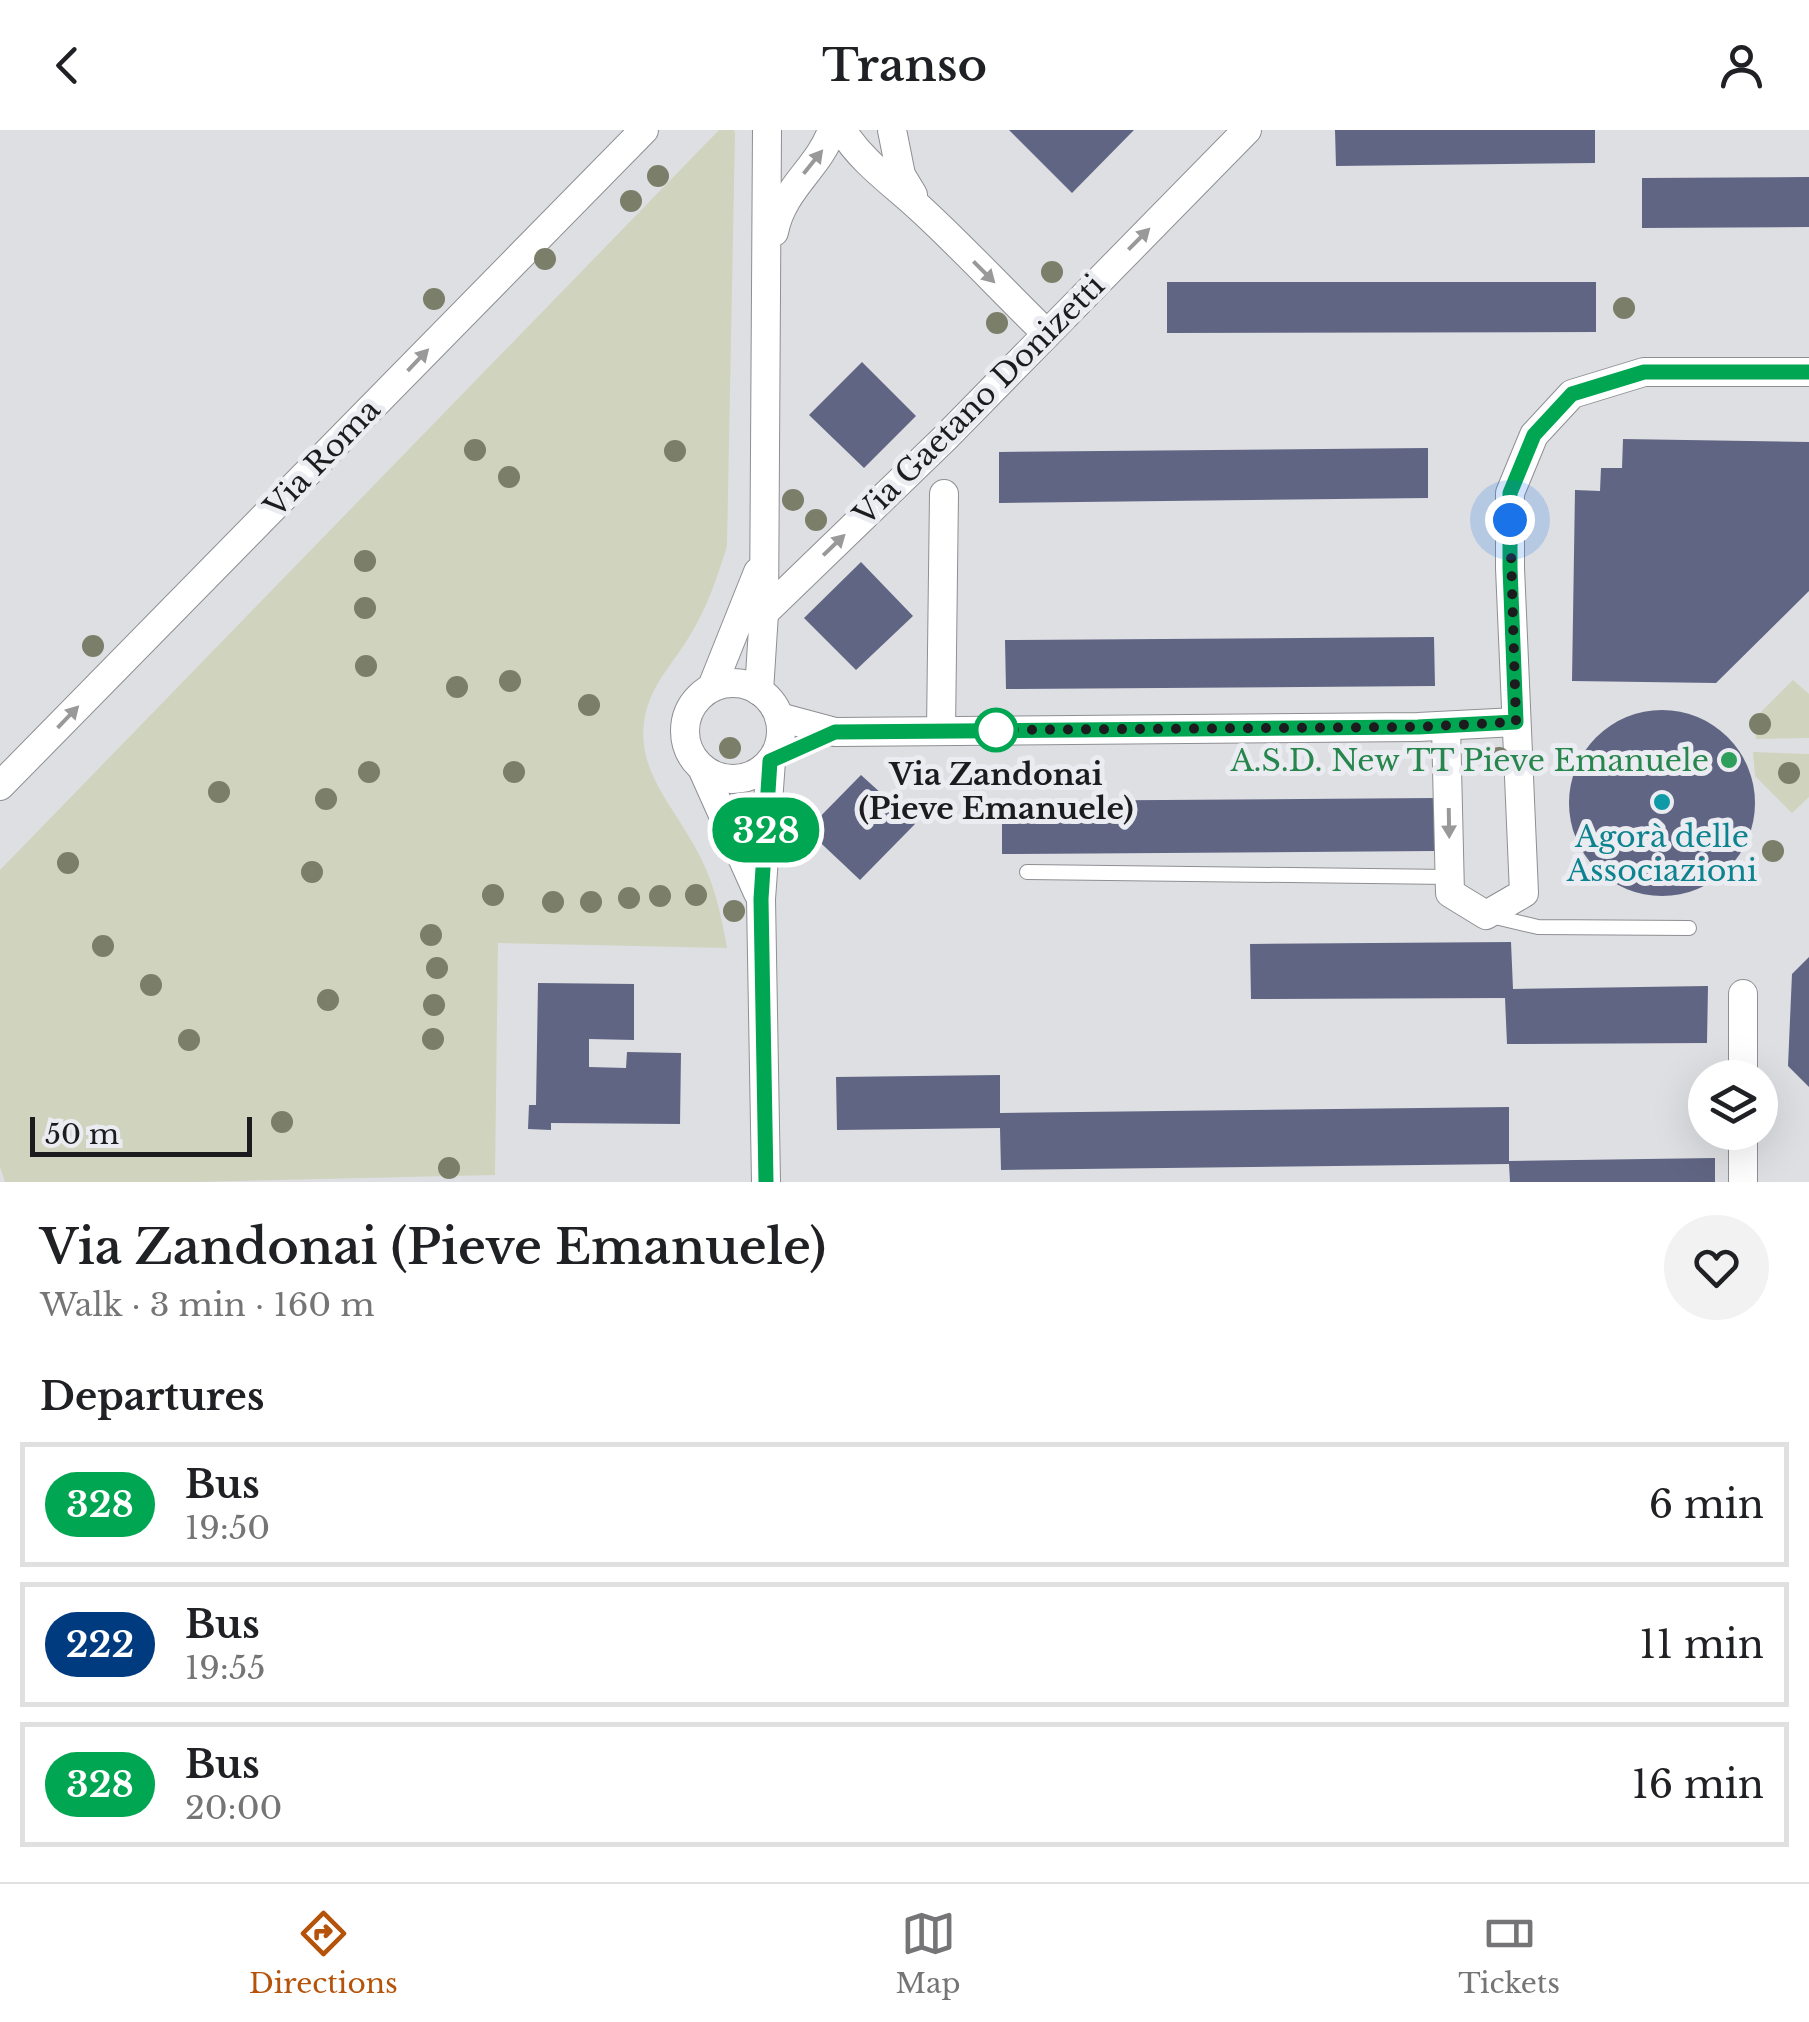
<!DOCTYPE html>
<html lang="en">
<head>
<meta charset="utf-8">
<style>
	:root { --surface:#fff; --page:#f2f2f2; --text:#202124; --muted:#757577; --line:#e0e0e0; --accent:#b45309 }
	body { margin:0; font-family:"Libre Baskerville",serif; background:var(--page); color:var(--text); height:100vh; display:flex; flex-direction:column; font-size:38px; white-space:nowrap }
	* { box-sizing:border-box; margin:0 }
	p { font-size:32px; color:var(--muted) }
	.icon { flex:none; width:55px; height:55px; fill:none; stroke:currentColor; stroke-width:2; stroke-linecap:round; stroke-linejoin:round }
	.map { position:relative; height:1052px; overflow:hidden }
	.drawer { display:flex; flex-direction:column; background:var(--surface); flex:1 }
	.drawer>* { flex:none }
	.badge { padding:0 20px; border-radius:32px; font-size:35px; line-height:65px }
	.controls { position:absolute; left:1688px; top:930px; display:grid; gap:20px }
	.controls a { display:grid; place-items:center; width:90px; height:90px; border-radius:50%; background:var(--surface); box-shadow:0 10px 40px #0002; font-size:50px }
	.scale { position:absolute; left:30px; bottom:25px; width:222px; box-sizing:border-box; padding-left:10px; border:5px solid #1c1c1e; border-top:0; font-size:28px; line-height:35px; white-space:nowrap; color:#1c1c1e; -webkit-text-stroke:8px #ebecf1; paint-order:stroke }
	.you { position:absolute; width:50px; height:50px; margin:-25px; border:8px solid #fff; border-radius:50%; background:#1a73e8; box-shadow:0 0 0 15px #1a73e833 }
	.map>.badge { position:absolute; translate:-50% -50%; box-shadow:0 0 0 5px #fff }
	h2 { padding:0 40px; font-size:38px; line-height:90px }
	.round { display:grid; place-items:center; flex:none; width:105px; height:105px; border-radius:52px; background:var(--page) }
	.overview { display:flex; align-items:center; justify-content:space-between; height:170px; padding:0 40px }
	h1 { font-size:48px; font-weight:600; line-height:75px }
	ul { padding:0; list-style:none }
	li { display:flex; align-items:center; gap:30px; height:125px; margin:0 20px 15px; padding:0 20px; border:5px solid var(--line); border-radius:0px }
	li div { flex:1 }
	li b { display:block; font-size:38px }
	li em { font-style:normal }
	li .badge { min-width:110px; font-weight:700; text-align:center }
	header { display:flex; justify-content:space-between; align-items:center; height:130px; padding:0 40px; background:var(--surface); font-size:45px; font-weight:600 }
	.tabs { display:flex; justify-content:space-around; align-items:center; height:140px; border-top:2px solid var(--line); background:var(--surface); font-size:28px; color:var(--muted) }
	.tabs a { display:grid; justify-items:center; gap:5px }
	.tabs .on { color:var(--accent) }
	.map>svg:first-child { display:block }
	.green { fill:#d0d4be }
	.building { fill:#606583 }
	.lines { fill:none; stroke-linecap:round; stroke-linejoin:round }
	.lane-casing { stroke:#8e8f93; stroke-width:16 }
	.street-casing { stroke:#8e8f93; stroke-width:30 }
	.lane { stroke:#fff; stroke-width:14 }
	.street { stroke:#fff; stroke-width:28 }
	.tree { fill:#7b7e68 }
	.oneway { fill:#99999a }
	.line-casing { stroke:#fff; stroke-width:22 }
	.line { stroke:#00a651; stroke-width:15 }
	.walk { stroke:#1c1c1e; stroke-width:10; stroke-dasharray:0 18 }
	.stop-dot { fill:#fff; stroke:#00a651; stroke-width:5 }
	.leisure-dot { fill:#2e9e5b; stroke:#ebecf1; stroke-width:4 }
	.culture-dot { fill:#0f9aa8; stroke:#ebecf1; stroke-width:4 }
	.labels { text-anchor:middle; dominant-baseline:central; stroke-width:10; stroke-linejoin:round; paint-order:stroke }
	.street-label { font-size:30px; fill:#1c1c1e; stroke:#ebecf1 }
	.leisure-label { font-size:30px; fill:#27864d; stroke:#ebecf1; text-anchor:end }
	.stop-label { font-size:30px; font-weight:bold; fill:#1c1c1e; stroke:#ebecf1 }
	.culture-label { font-size:30px; fill:#0d838f; stroke:#ebecf1 }
</style>
</head>
<body>
<header><svg class="icon" aria-label="back" viewBox="0 0 24 24"><path d="M15 5l-7 7 7 7"/></svg>Transo<svg class="icon" aria-label="person" viewBox="0 0 24 24"><circle cx="12" cy="8" r="4"/><path d="M4 21q1-7 8-7t8 7"/></svg></header>
<div class="map">
<svg width="1809" height="1052" viewBox="0 0 1809 1052">
	<rect width="100%" height="100%" fill="#dedfe3"/>
	<g class="green">
		<path d="M719,0H734L735,3L727,416C717,448 707,478 689,507C676,529 658,547 649,572C628,631 669,669 695,717C713,748 721,783 727,818L498,813L495,1045L194,1052H5L0,1037V740Z"/>
		<polygon points="1793,550 1809,564 1809,608 1756,609 1755,588"/>
		<polygon points="1753,622 1809,624 1809,667 1792,683 1755,646"/>
	</g>
	<g class="building">
		<polygon points="1009,0 1134,0 1072,63"/>
		<polygon points="1335,0 1595,0 1595,33 1336,36"/>
		<polygon points="1809,47 1809,97 1642,98 1642,48"/>
		<polygon points="1167,152 1596,152 1596,202 1167,203"/>
		<polygon points="862,232 916,286 864,338 809,285"/>
		<polygon points="1623,309 1809,312 1809,461 1716,553 1572,551 1575,360 1600,361 1601,338 1622,338"/>
		<polygon points="1428,318 1428,368 999,373 999,322"/>
		<polygon points="861,432 913,486 856,540 804,488"/>
		<polygon points="1434,507 1435,556 1006,559 1005,510"/>
		<circle cx="1662" cy="673" r="93"/>
		<polygon points="861,645 915,694 860,750 807,700"/>
		<polygon points="1434,668 1434,721 1002,724 1002,671"/>
		<polygon points="1511,812 1513,859 1708,856 1707,913 1507,914 1505,868 1251,869 1250,814"/>
		<polygon points="1809,827 1809,957 1788,936 1792,844"/>
		<polygon points="538,853 634,854 634,910 589,909 589,937 626,938 627,922 681,923 680,994 551,993 551,1000 528,999 529,975 536,975"/>
		<polygon points="1000,945 1000,983 1509,977 1509,1031 1715,1028 1715,1052 1510,1052 1509,1034 1001,1040 1000,998 837,1000 836,947"/>
	</g>
	<g class="lines">
		<defs>
			<g id="lane">
				<polyline points="1027,742 1450,747"/>
				<polyline points="1491,786 1538,797 1689,798"/>
			</g>
			<g id="street">
				<path d="M842,0C863,34 896,55 924,82C966,121 1005,163 1046,203"/>
				<polyline points="892,0 901,45 913,65"/>
				<path d="M774,102C782,59 819,38 832,0"/>
				<polyline points="764,483 945,308 1247,0"/>
				<circle cx="733" cy="601" r="48"/>
				<polyline points="712,557 758,442"/>
				<polyline points="759,561 764,483 767,0"/>
				<polyline points="779,587 835,602 1418,597 1516,592"/>
				<polyline points="1446,596 1450,763 1486,785 1524,763 1510,438 1510,363 1534,305 1572,264 1644,242 1809,242"/>
				<polyline points="941,601 944,364"/>
				<polyline points="702,638 758,763"/>
				<polyline points="0,656 644,0"/>
				<polyline points="1743,864 1743,948"/>
				<polyline points="1743,1002 1743,1052"/>
				<polyline points="766,1052 761,769 771,631"/>
			</g>
		</defs>
		<use href="#lane" class="lane-casing"/>
		<use href="#street" class="street-casing"/>
		<use href="#lane" class="lane"/>
		<use href="#street" class="street"/>
	</g>
	<g class="tree">
		<circle cx="658" cy="46" r="11"/>
		<circle cx="631" cy="71" r="11"/>
		<circle cx="545" cy="129" r="11"/>
		<circle cx="1052" cy="142" r="11"/>
		<circle cx="434" cy="169" r="11"/>
		<circle cx="1624" cy="178" r="11"/>
		<circle cx="997" cy="193" r="11"/>
		<circle cx="475" cy="320" r="11"/>
		<circle cx="675" cy="321" r="11"/>
		<circle cx="509" cy="347" r="11"/>
		<circle cx="793" cy="370" r="11"/>
		<circle cx="816" cy="390" r="11"/>
		<circle cx="365" cy="431" r="11"/>
		<circle cx="365" cy="478" r="11"/>
		<circle cx="93" cy="516" r="11"/>
		<circle cx="366" cy="536" r="11"/>
		<circle cx="510" cy="551" r="11"/>
		<circle cx="457" cy="557" r="11"/>
		<circle cx="589" cy="575" r="11"/>
		<circle cx="1760" cy="594" r="11"/>
		<circle cx="730" cy="618" r="11"/>
		<circle cx="1499" cy="628" r="11"/>
		<circle cx="369" cy="642" r="11"/>
		<circle cx="514" cy="642" r="11"/>
		<circle cx="1789" cy="643" r="11"/>
		<circle cx="219" cy="662" r="11"/>
		<circle cx="326" cy="669" r="11"/>
		<circle cx="1773" cy="721" r="11"/>
		<circle cx="68" cy="733" r="11"/>
		<circle cx="312" cy="742" r="11"/>
		<circle cx="493" cy="765" r="11"/>
		<circle cx="696" cy="765" r="11"/>
		<circle cx="660" cy="766" r="11"/>
		<circle cx="629" cy="768" r="11"/>
		<circle cx="553" cy="772" r="11"/>
		<circle cx="591" cy="772" r="11"/>
		<circle cx="734" cy="781" r="11"/>
		<circle cx="431" cy="805" r="11"/>
		<circle cx="103" cy="816" r="11"/>
		<circle cx="437" cy="838" r="11"/>
		<circle cx="151" cy="855" r="11"/>
		<circle cx="328" cy="870" r="11"/>
		<circle cx="434" cy="875" r="11"/>
		<circle cx="433" cy="909" r="11"/>
		<circle cx="189" cy="910" r="11"/>
		<circle cx="282" cy="992" r="11"/>
		<circle cx="449" cy="1038" r="11"/>
	</g>
	<defs><path id="oneway-solid" d="M-6-.8H1V-3.2L6.5 0L1 3.2V.8H-6Z" transform="scale(2.5)"/></defs>
	<g class="oneway">
		<use href="#oneway-solid" transform="translate(813 32) rotate(-51)"/>
		<use href="#oneway-solid" transform="translate(1139 109) rotate(-45)"/>
		<use href="#oneway-solid" transform="translate(984 142) rotate(45)"/>
		<use href="#oneway-solid" transform="translate(418 230) rotate(-46)"/>
		<use href="#oneway-solid" transform="translate(834 415) rotate(-44)"/>
		<use href="#oneway-solid" transform="translate(68 587) rotate(-46)"/>
		<use href="#oneway-solid" transform="translate(1449 693) rotate(89)"/>
	</g>
	<g class="lines">
		<defs>
			<polyline id="line" points="766,1052 761,769 770,631 835,602 1418,597 1516,592 1510,438 1510,363 1534,305 1572,264 1644,242 1809,242"/>
		</defs>
		<use href="#line" class="line-casing"/>
		<use href="#line" class="line"/>
		<polyline class="walk" points="996,600 1418,597 1516,592 1510,390"/>
	</g>
	<circle class="stop-dot" cx="996" cy="600" r="20"/>
	<circle class="leisure-dot" cx="1729" cy="630" r="10"/>
	<circle class="culture-dot" cx="1662" cy="672" r="10"/>
	<g class="labels">
		<g class="street-label">
			<text transform="translate(979 270) rotate(-45)">Via Gaetano Donizetti</text>
			<text transform="translate(322 328) rotate(-46)">Via Roma</text>
		</g>
		<g class="leisure-label">
			<text x="1709" y="630">A.S.D. New TT Pieve Emanuele</text>
		</g>
		<g class="stop-label">
			<text x="996" y="644">Via Zandonai<tspan x="996" dy="34">(Pieve Emanuele)</tspan></text>
		</g>
		<g class="culture-label">
			<text x="1662" y="706">Agorà delle<tspan x="1662" dy="34">Associazioni</tspan></text>
		</g>
	</g>
</svg>
<div class="controls">
<a><svg class="icon" aria-label="layers" viewBox="0 0 24 24"><path d="M12 4l9 5-9 5-9-5zM3 14l9 5 9-5"/></svg></a>
</div>
<div class="scale">50 m</div>
<div class="you" style="left:1510px;top:390px"></div>
<b class="badge" style="left:766px;top:700px;background:#00a651;color:#fff">328</b>
</div>
<section class="drawer">
<div class="overview"><div><h1>Via Zandonai (Pieve Emanuele)</h1><p>Walk · 3 min · 160 m</p></div><a class="round"><svg class="icon" aria-label="heart" viewBox="0 0 24 24"><path d="M12 20l-8-8c-3-5 5-10 8-4 3-6 11-1 8 4z"/></svg></a></div>
<h2>Departures</h2>
<ul>
<li><span class="badge" style="background:#00a651;color:#fff">328</span><div><b>Bus</b><p>19:50</p></div><em>6 min</em></li>
<li><span class="badge" style="background:#003b80;color:#fff">222</span><div><b>Bus</b><p>19:55</p></div><em>11 min</em></li>
<li><span class="badge" style="background:#00a651;color:#fff">328</span><div><b>Bus</b><p>20:00</p></div><em>16 min</em></li>
</ul>
</section>
<nav class="tabs">
<a class="on"><svg class="icon" aria-label="directions" viewBox="0 0 24 24"><path d="M12 3l9 9-9 9-9-9zM9 14v-3h6M13 9l2 2-2 2"/></svg>Directions</a>
<a><svg class="icon" aria-label="map" viewBox="0 0 24 24"><path d="M3 6l6-2 6 2 6-2v14l-6 2-6-2-6 2zM9 4v14M15 6v14"/></svg>Map</a>
<a><svg class="icon" aria-label="tickets" viewBox="0 0 24 24"><path d="M3 7h18v10H3zM15 7v10"/></svg>Tickets</a>
</nav>
</body>
</html>
